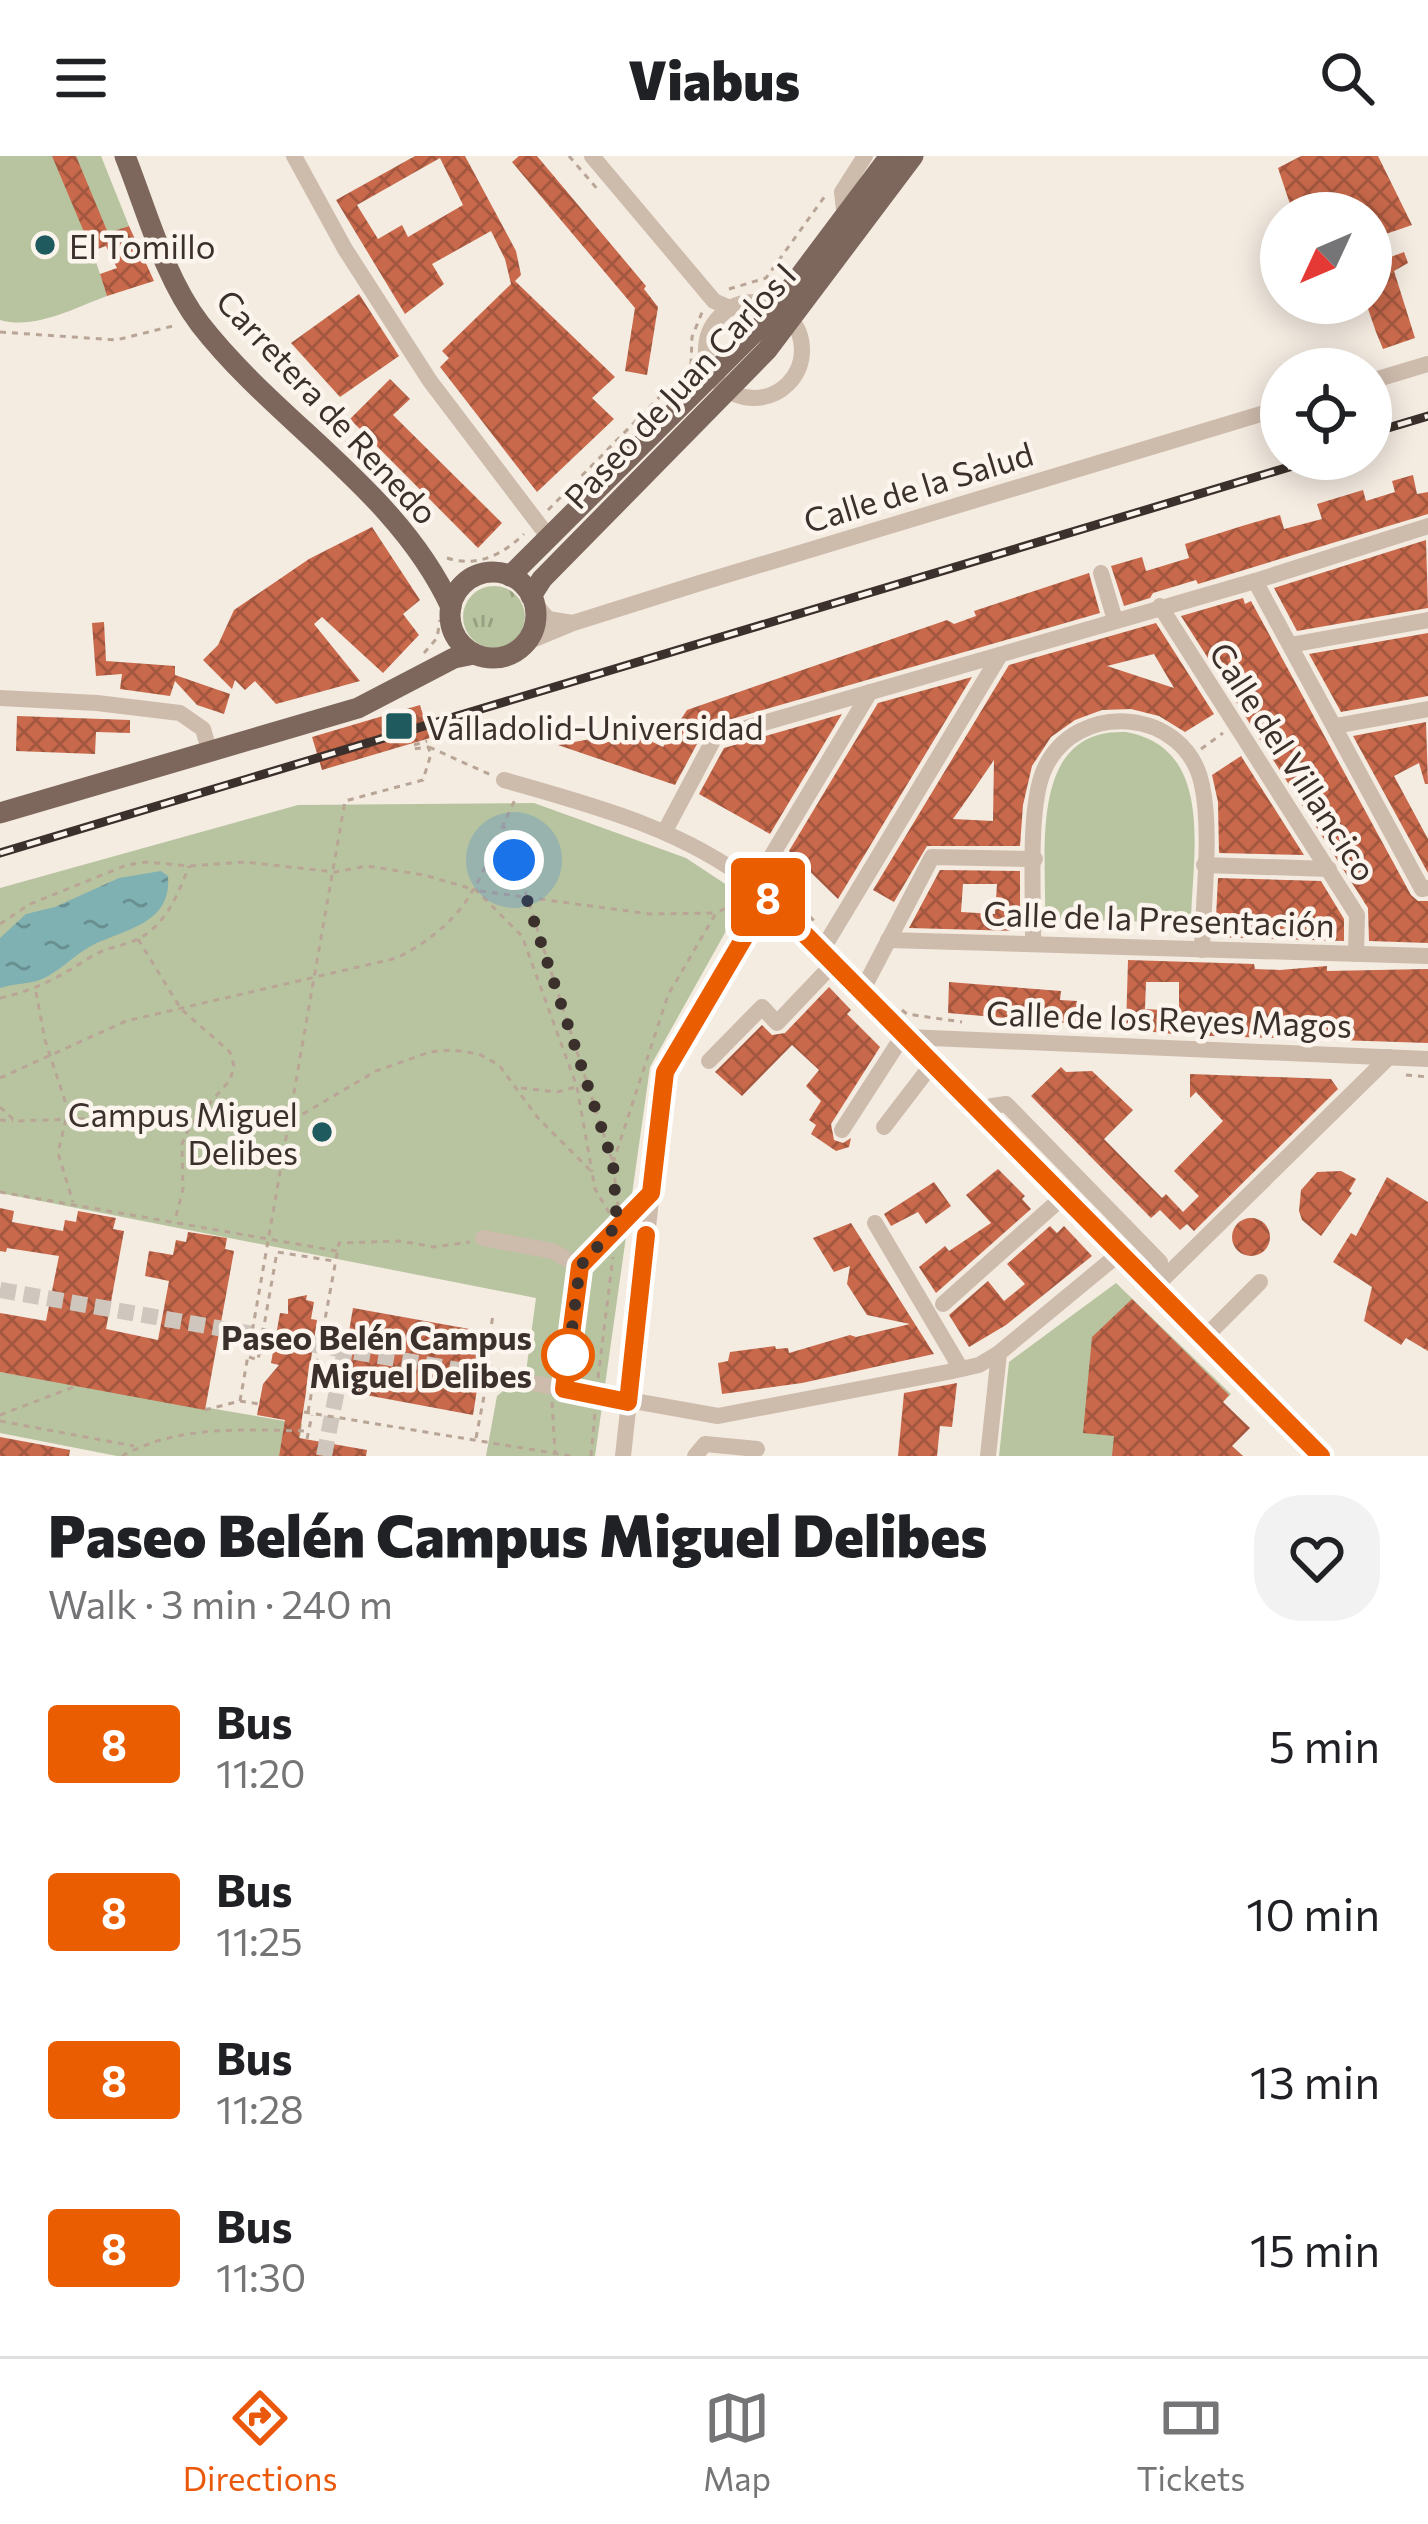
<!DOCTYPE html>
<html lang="en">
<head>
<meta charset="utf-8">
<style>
	:root { --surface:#fff; --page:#f2f2f2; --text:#202124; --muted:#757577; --line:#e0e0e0; --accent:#ea580c }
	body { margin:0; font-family:Commissioner,sans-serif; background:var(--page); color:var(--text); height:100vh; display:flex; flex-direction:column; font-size:45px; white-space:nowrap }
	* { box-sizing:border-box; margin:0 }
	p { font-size:39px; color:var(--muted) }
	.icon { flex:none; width:66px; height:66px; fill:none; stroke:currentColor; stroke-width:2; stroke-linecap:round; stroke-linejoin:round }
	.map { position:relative; height:1300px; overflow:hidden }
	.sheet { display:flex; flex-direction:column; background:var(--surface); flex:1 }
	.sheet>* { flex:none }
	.badge { padding:0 24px; border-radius:9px; font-size:42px; line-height:78px }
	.needle { width:78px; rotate:226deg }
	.controls { position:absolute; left:1260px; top:36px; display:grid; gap:24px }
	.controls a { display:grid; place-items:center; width:132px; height:132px; border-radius:50%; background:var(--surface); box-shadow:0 6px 30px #0003; font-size:60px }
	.you { position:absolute; width:60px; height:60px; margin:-30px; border:9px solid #fff; border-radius:50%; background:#1a73e8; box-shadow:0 0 0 18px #1a73e833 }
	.map>.badge { position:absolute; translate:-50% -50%; box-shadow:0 0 0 6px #fff }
	.round { display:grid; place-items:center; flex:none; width:126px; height:126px; border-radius:48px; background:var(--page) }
	.head { display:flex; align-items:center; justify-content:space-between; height:204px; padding:0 48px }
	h1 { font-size:57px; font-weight:800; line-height:90px }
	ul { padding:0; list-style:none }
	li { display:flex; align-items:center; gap:36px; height:168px; padding:0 48px }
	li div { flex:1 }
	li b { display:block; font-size:45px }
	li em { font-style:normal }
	li .badge { min-width:132px; font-weight:700; text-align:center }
	header { display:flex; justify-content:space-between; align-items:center; height:156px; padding:0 48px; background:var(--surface); font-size:54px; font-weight:800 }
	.dock { display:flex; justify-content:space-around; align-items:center; height:168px; border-top:3px solid var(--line); background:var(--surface); font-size:33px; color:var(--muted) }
	.dock a { display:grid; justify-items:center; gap:6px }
	.dock .on { color:var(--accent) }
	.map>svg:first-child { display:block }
	.grass { fill:url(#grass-tufts) }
	.green { fill:#b8c4a0 }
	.water { fill:url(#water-ripples) }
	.building { fill:url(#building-cross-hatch); fill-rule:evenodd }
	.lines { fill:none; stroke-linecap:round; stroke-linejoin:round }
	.minor-tunnel { stroke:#cfc6bd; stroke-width:16; stroke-dasharray:16 8; stroke-linecap:butt }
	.path { stroke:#b9a596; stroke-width:3; stroke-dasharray:6 6; stroke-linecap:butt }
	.minor { stroke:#cdbbac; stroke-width:16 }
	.major { stroke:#7d675c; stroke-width:21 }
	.rail-casing { stroke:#3b302b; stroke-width:9 }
	.rail { stroke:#fbf5ee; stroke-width:4.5; stroke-dasharray:14; stroke-linecap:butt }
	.line-casing { stroke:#fff; stroke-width:27 }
	.line { stroke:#ea5d00; stroke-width:18 }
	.walk { stroke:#3b302b; stroke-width:12; stroke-dasharray:0 21.6 }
	.poi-dot { fill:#1f5a5e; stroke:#fbf5ee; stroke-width:4.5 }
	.stop-dot { fill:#fff; stroke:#ea5d00; stroke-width:6 }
	.labels { text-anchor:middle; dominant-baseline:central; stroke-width:9; stroke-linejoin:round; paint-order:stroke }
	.poi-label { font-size:33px; fill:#3b302b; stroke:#fbf5ee; text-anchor:start }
	.street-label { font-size:33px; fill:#3b302b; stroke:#fbf5ee }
	.stop-label { font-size:33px; font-weight:bold; fill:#3b302b; stroke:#fbf5ee; text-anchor:end }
</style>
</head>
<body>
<header><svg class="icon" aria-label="menu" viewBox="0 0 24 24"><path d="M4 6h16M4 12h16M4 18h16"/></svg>Viabus<svg class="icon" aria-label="search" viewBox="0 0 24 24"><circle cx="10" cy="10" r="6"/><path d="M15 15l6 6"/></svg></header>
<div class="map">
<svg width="1428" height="1300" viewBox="0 0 1428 1300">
	<defs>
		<pattern id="grass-tufts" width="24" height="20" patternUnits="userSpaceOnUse" patternTransform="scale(3)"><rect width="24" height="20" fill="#b8c4a0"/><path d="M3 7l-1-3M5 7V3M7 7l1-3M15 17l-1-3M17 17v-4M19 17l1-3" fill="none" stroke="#97a083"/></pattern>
		<pattern id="water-ripples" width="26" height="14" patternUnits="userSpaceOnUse" patternTransform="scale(3)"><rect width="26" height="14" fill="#7fb0b2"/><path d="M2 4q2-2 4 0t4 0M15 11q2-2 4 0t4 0" fill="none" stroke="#699091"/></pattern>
		<pattern id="building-cross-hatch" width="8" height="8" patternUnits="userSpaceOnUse" patternTransform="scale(3)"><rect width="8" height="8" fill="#c8694b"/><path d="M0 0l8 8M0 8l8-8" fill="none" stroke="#a4573f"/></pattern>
	</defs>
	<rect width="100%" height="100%" fill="#f4ebe1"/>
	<circle class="grass" cx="494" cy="461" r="31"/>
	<g class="green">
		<path d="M0,0H101L129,70L89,84L107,140C74,152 35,174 0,164Z"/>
		<path d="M1126,576C1216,592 1192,700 1191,767L1045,763C1047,697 1027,572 1126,576Z"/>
		<polygon points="534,647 686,702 745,741 650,911 595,1300 486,1300 497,1240 526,1216 536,1142 0,1037 0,732 298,649"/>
		<polygon points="1116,1127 1231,1238 1204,1265 1243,1300 999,1300 1009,1206"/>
		<polygon points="0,1216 302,1268 300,1282 283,1279 279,1300 117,1300 0,1277"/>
	</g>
	<path class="water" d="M161,715L168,720C172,768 125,773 93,789C73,799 58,818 37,825C25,828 12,828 0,832V782L26,758L55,751L119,722Z"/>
	<g class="building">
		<polygon points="52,0 76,0 108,77 129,70 154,125 107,140 100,118 117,112 106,90 92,95"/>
		<path d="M415,0H465L516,95L521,119L515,125L615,221L592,242L614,263L537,336L440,211L449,202L442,195L511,128L505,103L491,75L432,108L444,128L405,158L336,44ZM440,2L463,49L408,81L402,69L378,83L357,49Z"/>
		<polygon points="519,0 537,0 646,130 644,133 658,151 647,219 625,215 635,152 512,6"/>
		<polygon points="1301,0 1378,0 1412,69 1380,80 1388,102 1404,96 1408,107 1394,115 1415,182 1383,193 1376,176 1366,147 1371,147 1371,57 1293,57 1278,12"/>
		<polygon points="359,138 399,200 340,241 291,187"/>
		<polygon points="390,223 410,243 393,259 502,367 478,392 350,263"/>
		<polygon points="1413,319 1417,338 1428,336 1428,358 1198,428 1196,424 1153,437 1150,442 1124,450 1111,410 1142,401 1146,415 1189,402 1185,388 1242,370 1280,359 1284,373 1322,363 1317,348 1363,334 1366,345 1395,336 1392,325"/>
		<polygon points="372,371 420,444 403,458 419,479 383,517 322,461 314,468 360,525 276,548 255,525 245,534 235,524 232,533 203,504 218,489 234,454 309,403"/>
		<polygon points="1426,384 1428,452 1297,475 1274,432"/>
		<polygon points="1089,417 1100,457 711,569 704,575 675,629 558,589 596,582 615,588 613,567 663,591 687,554 947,464 954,468 976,460 974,455"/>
		<polygon points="1243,442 1245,448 1251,445 1411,739 1418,745 1428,745 1428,787 1369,785 1368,752 1181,460"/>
		<polygon points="104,466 106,505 175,510 175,519 230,538 224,558 197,549 175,525 170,540 120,533 122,518 96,520 92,467"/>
		<path d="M1156,467L1214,558L1185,576L1159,560L1131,553L1102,554L1075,564L1051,581L1032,610L1023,649L1020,690H927L894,746L873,734L1009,509ZM1154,498L1174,532L1107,510ZM994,604L993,665L953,663L970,639Z"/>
		<polygon points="1428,477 1428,540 1341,556 1309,498"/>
		<polygon points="972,521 838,743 789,695 878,547"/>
		<polygon points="420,549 430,582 322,614 312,581"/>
		<polygon points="842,558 770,678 699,638 724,592"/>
		<polygon points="17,560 130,564 130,577 96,576 95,598 16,595"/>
		<polygon points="1426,566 1428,628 1425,628 1419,607 1394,620 1428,683 1428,717 1353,580"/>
		<polygon points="1241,600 1304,699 1219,697 1218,646 1212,619"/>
		<path d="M940,714L1020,715V775L909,772ZM963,728H997L995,758L961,756Z"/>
		<polygon points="1218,722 1321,725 1344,763 1344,785 1215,781"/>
		<path d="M1128,804L1254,808L1255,813L1280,814L1327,810V815L1428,813V887L1182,879L1126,873ZM1146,826H1179V855L1145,853Z"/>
		<polygon points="949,826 1061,835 1060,844 1077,845 1077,868 948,857"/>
		<polygon points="829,831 851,854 847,858 880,891 831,968 834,984 843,987 851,982 849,991 836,995 811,978 816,969 809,964 821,945 806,930 819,914 792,889 742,940 715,916 762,869 772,879 785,877"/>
		<polygon points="1061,911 1066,916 1092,915 1133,954 1104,983 1162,1042 1166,1038 1183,1056 1199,1040 1174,1015 1223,965 1196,936 1190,942 1190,918 1331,923 1338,933 1194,1075 1187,1068 1180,1074 1160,1054 1151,1062 1031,940"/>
		<polygon points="998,1013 1025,1040 1022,1043 1031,1053 936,1137 919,1111 945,1090 949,1095 991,1067 966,1039"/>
		<polygon points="1341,1015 1356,1023 1349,1035 1352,1037 1321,1080 1302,1064 1299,1055 1301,1034 1317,1016"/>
		<polygon points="1387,1021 1428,1046 1428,1195 1406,1182 1401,1189 1364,1165 1372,1131 1333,1106 1351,1077 1356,1080"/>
		<polygon points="934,1026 951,1050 926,1068 918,1056 891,1070 884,1058"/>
		<polygon points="0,1052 14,1055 12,1066 63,1075 65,1064 76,1066 78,1055 116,1062 113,1073 124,1075 106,1173 158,1184 169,1125 145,1120 149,1095 173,1099 176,1084 186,1086 188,1076 227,1082 225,1093 234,1095 205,1254 0,1216 0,1157 46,1165 59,1100 7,1092 6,1096 0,1095"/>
		<circle cx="1251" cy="1081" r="19"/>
		<polygon points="851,1067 934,1198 802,1227 722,1238 718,1207 728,1205 730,1196 775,1190 776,1193 788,1192 789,1197 850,1179 856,1181 910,1168 867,1159 847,1128 850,1110 834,1116 813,1082"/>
		<polygon points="1050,1070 1057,1077 1064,1070 1092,1100 1006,1169 969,1191 949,1159 988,1125 1004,1145 1025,1128 1007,1108"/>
		<polygon points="307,1139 306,1144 314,1146 311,1163 317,1164 299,1282 367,1294 366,1300 279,1300 285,1264 257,1259 263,1228 279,1209 271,1207 280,1157 288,1158 288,1143"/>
		<polygon points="1132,1143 1229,1239 1223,1246 1250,1272 1232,1290 1243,1300 1112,1300 1114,1280 1083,1277 1092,1181"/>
		<polygon points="353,1152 486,1176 473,1259 339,1234"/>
		<polygon points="957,1227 952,1271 940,1270 937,1300 898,1300 904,1237"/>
		<polygon points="0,1281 70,1294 69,1300 0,1300"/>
	</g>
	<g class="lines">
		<g class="minor-tunnel">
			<polyline points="0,1134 505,1222"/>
			<polyline points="324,1300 345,1194"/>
		</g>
		<g class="path">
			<polyline points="569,0 599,35"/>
			<polyline points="729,133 766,122 825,40"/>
			<polyline points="0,176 116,184 177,169"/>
			<polyline points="548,354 691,209 692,181 703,154"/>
			<path d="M447,402C478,412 503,398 524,378"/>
			<polyline points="424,497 437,482 440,464"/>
			<polyline points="414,589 427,585"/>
			<polyline points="429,591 491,619"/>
			<polyline points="1201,593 1223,577"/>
			<polyline points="503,667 613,1007 618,1050"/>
			<polyline points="777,725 815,766"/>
			<polyline points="480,735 650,758 714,757"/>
			<polyline points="0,768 30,748 127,709 146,706 189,710 245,706 335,716 367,710 424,719 476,734 522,780 577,931 592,1016"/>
			<polyline points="138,783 181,853 230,896 234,910 230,924 190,970 182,988 183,1033 175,1064"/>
			<polyline points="36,836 45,884 68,954 58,997 73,1046"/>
			<path d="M0,842C37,834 61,820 92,800C105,792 122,790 136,784C166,770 178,738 189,710"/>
			<polyline points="902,854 907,858 962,866"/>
			<polyline points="1406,919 1428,921"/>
			<path d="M0,922L126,865L397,802C480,758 478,717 516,642"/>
			<polyline points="521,932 557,936 588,928"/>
			<polyline points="0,951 15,965 141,961 231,974 257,973 291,965 376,915 430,896 453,894 479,898 499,909 538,962 592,1016 595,1033 610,1058"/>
			<polyline points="0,964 13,965"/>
			<polyline points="613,1007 668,839 716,757 724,753 736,734"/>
			<polyline points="0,1036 337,1095"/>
			<polyline points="249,1201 258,1204 277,1096 334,1105"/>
			<polyline points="598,1222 613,1101"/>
			<polyline points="240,1245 345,645 423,624 431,598 428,591 413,593 412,589"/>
			<polyline points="552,1246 555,1296"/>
			<polyline points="205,1254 240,1245 259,1248"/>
			<polyline points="304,1256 571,1300"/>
			<polyline points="308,1256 339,1087 400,1085 434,1091 470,1086"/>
			<polyline points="0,1259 76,1230"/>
			<polyline points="0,1265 134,1290"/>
			<polyline points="476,1282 490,1209 485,1208 493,1159"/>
			<polyline points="307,1283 312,1259"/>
			<path d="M122,1300C180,1268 245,1274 309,1275"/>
			<polyline points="591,1300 595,1256"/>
		</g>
		<g class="minor">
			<polyline points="294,0 345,93 430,225 550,383"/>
			<polyline points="592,0 714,145 730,152"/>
			<polyline points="845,62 842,36 865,0"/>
			<circle cx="754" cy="194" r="48"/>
			<polyline points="1371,225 1428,208"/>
			<polyline points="1101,417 1115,464"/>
			<polyline points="1255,425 1422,733 1428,732"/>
			<polyline points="534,447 548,463 572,467"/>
			<polyline points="1160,450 1357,759 1356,798"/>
			<polyline points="527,486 573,467 700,427 1281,252"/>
			<polyline points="1290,489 1428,464"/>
			<polyline points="0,542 97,547 180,557 203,573 210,597"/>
			<polyline points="1335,570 1428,553"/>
			<path d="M504,624C591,649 682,672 754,729L1321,1300"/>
			<polyline points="665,675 715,581 1255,425 1428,370"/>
			<polyline points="1204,709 1329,713"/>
			<polyline points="754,729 870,536"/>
			<polyline points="888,784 1428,800"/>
			<path d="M1033,787C1034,742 1027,653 1044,614C1075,543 1186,551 1202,629C1212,675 1203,746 1202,794"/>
			<polyline points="822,794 1000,499"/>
			<polyline points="862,835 932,701 1035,703"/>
			<polyline points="907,881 1428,903"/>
			<polyline points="709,905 762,851 777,867 834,807"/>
			<polyline points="983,957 992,950 1006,948 1160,1106 1161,1129"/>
			<polyline points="884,971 933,907"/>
			<polyline points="842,974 904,878"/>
			<polyline points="875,1067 961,1213"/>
			<polyline points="483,1082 552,1095 580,1110"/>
			<polyline points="1163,1123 1389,901"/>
			<polyline points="943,1148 1064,1040"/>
			<polyline points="1204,1182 1260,1126"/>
			<polyline points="505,1222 718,1260 948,1216 979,1209 999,1197 1120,1097"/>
			<polyline points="564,1233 580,1110 651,1038"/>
			<polyline points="623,1300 665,916 768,741"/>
			<polyline points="695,1300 705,1288 757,1293"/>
			<polyline points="988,1300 999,1197"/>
		</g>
		<g class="major">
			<path d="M125,0C147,55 164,121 200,168C277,267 398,335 451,451"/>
			<circle cx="493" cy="459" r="43"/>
			<polyline points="510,420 767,164 890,0"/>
			<polyline points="531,440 542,423 767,194 913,0"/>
			<polyline points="0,657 358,552 454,502 474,498"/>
		</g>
		<defs>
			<g id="rail">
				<polyline points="1371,277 1428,260"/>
				<polyline points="0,697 1316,303"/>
			</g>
		</defs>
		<use href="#rail" class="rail-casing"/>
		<use href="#rail" class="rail"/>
	</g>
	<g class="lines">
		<defs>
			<polyline id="line" points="646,1079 628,1246 564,1233 580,1110 651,1037 665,916 768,741 1321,1300"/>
		</defs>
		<use href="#line" class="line-casing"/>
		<use href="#line" class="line"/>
		<polyline class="walk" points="514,704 613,1007 617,1069 580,1110 568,1204 568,1199"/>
	</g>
	<g class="poi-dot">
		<circle cx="45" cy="89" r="12"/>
		<rect x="384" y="555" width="30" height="30" rx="6"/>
		<circle cx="322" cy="976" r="12"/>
	</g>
	<circle class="stop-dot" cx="568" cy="1199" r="24"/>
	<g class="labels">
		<g class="poi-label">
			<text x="69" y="89">El Tomillo</text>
			<text x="426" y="570">Valladolid-Universidad</text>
			<text x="298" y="957" text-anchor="end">Campus Miguel<tspan x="298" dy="38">Delibes</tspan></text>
		</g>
		<g class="street-label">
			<text transform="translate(679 229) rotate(-47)">Paseo de Juan Carlos I</text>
			<text transform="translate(328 250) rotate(47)">Carretera de Renedo</text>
			<text transform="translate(918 330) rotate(-17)">Calle de la Salud</text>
			<text transform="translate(1294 605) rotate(57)">Calle del Villancico</text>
			<text transform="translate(1159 762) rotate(2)">Calle de la Presentación</text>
			<text transform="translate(1169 862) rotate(2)">Calle de los Reyes Magos</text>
		</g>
		<g class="stop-label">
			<text x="532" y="1180">Paseo Belén Campus<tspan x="532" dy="38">Miguel Delibes</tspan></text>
		</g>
	</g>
</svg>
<div class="controls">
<a><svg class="needle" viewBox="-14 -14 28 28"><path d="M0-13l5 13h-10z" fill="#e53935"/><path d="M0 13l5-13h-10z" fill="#757577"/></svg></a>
<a><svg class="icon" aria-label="locate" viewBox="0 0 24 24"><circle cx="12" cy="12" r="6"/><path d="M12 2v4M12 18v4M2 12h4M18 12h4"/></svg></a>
</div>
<div class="you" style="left:514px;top:704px"></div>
<b class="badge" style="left:768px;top:741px;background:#ea5d00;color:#fff">8</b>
</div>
<section class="sheet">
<div class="head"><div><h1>Paseo Belén Campus Miguel Delibes</h1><p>Walk · 3 min · 240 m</p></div><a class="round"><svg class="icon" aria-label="heart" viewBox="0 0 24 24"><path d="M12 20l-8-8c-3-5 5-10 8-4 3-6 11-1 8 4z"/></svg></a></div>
<ul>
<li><span class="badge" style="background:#ea5d00;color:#fff">8</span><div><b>Bus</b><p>11:20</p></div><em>5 min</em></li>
<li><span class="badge" style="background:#ea5d00;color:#fff">8</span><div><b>Bus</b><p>11:25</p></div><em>10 min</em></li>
<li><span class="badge" style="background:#ea5d00;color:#fff">8</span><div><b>Bus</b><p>11:28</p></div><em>13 min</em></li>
<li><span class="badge" style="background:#ea5d00;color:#fff">8</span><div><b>Bus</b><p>11:30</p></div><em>15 min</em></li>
</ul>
</section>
<nav class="dock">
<a class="on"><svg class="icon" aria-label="directions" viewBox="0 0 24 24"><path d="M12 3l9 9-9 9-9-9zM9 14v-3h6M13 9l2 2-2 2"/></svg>Directions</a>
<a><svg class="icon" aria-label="map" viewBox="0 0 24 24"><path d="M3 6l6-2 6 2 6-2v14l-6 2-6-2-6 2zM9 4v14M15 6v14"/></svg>Map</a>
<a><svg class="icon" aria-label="tickets" viewBox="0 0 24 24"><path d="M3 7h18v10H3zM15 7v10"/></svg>Tickets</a>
</nav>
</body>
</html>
